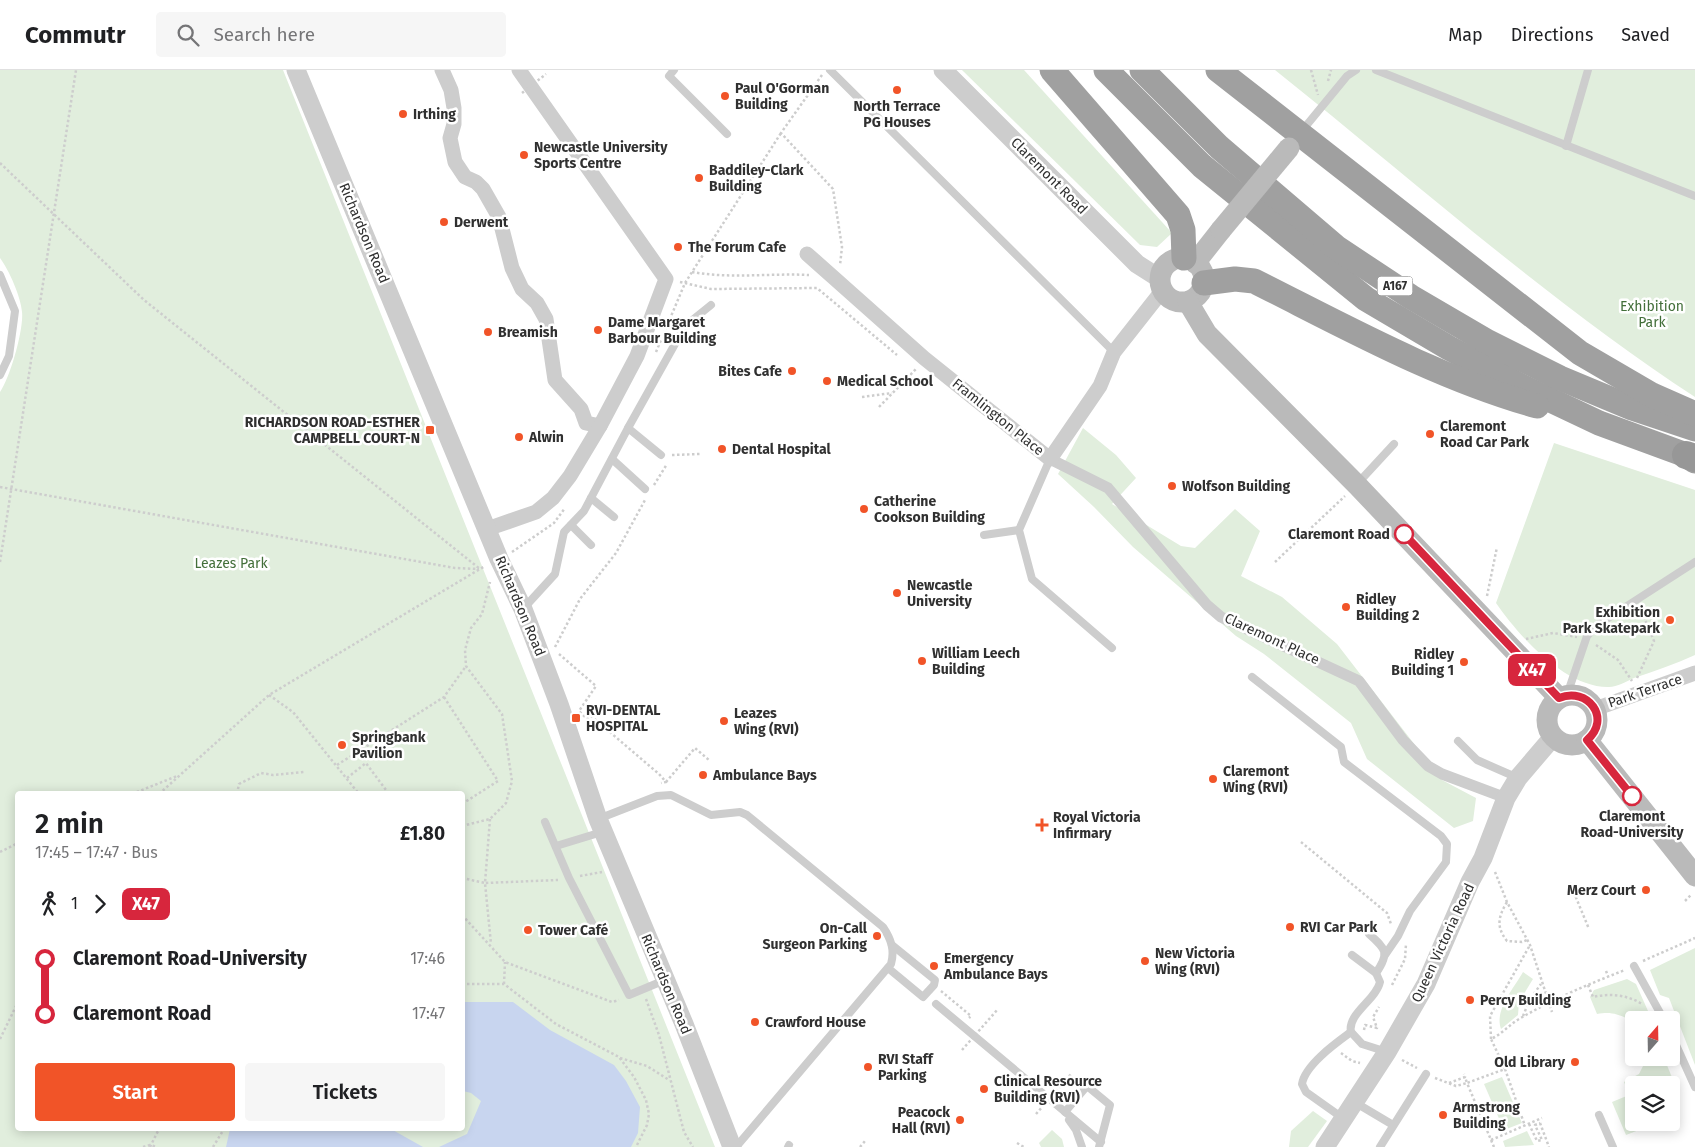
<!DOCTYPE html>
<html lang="en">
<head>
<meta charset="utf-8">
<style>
	:root { --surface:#fff; --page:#f6f6f6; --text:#202124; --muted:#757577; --line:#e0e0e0; --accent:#f15428 }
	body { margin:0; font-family:"Fira Sans",sans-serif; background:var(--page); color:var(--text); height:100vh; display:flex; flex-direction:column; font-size:19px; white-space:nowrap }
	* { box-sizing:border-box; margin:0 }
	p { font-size:16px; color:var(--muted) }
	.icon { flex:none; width:28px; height:28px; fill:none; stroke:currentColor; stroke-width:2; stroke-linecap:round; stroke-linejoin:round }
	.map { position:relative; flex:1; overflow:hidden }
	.drawer { position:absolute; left:15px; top:721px; width:450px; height:340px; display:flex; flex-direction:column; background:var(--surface); border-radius:5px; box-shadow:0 2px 12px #0003 }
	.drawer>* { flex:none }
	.badge { padding:0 10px; border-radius:8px; font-size:18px; line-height:32px }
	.needle { width:32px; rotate:20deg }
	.tools { position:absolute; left:1625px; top:941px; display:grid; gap:10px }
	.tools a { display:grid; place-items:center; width:55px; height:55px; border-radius:5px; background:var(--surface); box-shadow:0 2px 12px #0003; font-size:25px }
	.map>.badge { position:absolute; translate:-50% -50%; box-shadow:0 0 0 2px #fff }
	.legs { display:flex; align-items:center; gap:8px; height:55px; padding:0 20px; font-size:16px }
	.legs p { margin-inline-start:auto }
	.overview { display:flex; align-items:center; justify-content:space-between; height:85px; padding:0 20px }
	h1 { font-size:28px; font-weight:600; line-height:38px }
	.action { display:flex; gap:10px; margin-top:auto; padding:10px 20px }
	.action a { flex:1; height:58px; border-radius:5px; background:var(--accent); color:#fff; font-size:20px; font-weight:600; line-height:58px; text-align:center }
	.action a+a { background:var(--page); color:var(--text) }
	ul { padding:0 20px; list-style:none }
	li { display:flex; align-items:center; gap:18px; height:55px; font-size:19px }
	li i { display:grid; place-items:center; width:8px; height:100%; margin:0 6px; background:currentColor }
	li i::after { content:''; width:12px; height:12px; margin:-6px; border:4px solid; border-radius:50%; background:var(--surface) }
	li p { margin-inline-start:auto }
	li:first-child i { background:linear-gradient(#0000 50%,currentColor 0) }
	li:last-child i { background:linear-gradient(currentColor 50%,#0000 0) }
	header { display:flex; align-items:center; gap:30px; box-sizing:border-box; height:70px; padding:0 25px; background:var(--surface); border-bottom:1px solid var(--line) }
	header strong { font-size:24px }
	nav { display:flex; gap:28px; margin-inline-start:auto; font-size:18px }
	.search { width:350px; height:45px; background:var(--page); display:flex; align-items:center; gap:12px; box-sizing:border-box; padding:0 18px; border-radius:5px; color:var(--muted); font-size:19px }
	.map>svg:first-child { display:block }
	.green { fill:#e1eedd; fill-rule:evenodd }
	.water { fill:#c8d5ef }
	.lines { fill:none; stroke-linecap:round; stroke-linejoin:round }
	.path { stroke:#cdcdcd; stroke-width:2.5; stroke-dasharray:2.5 2.5; stroke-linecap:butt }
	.service { stroke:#cdcdcd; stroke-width:8 }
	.pedestrian { stroke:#cdcdcd; stroke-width:11 }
	.minor { stroke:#cdcdcd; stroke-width:15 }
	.tertiary { stroke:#cdcdcd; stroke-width:19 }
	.secondary { stroke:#bababa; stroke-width:21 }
	.trunk { stroke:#a0a0a0; stroke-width:25 }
	.motorway { stroke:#979797; stroke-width:28 }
	.path-bridge { stroke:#cdcdcd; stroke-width:2.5; stroke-dasharray:2.5 2.5; stroke-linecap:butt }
	.secondary-bridge { stroke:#bababa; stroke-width:21 }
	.line-1-casing { stroke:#fff; stroke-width:11 }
	.line-1 { stroke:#d7263d; stroke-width:8 }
	.poi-dot { fill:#f15428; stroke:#fff; stroke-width:2 }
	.stop-1-dot { fill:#fff; stroke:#d7263d; stroke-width:2.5 }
	.labels { text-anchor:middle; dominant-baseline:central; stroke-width:5; stroke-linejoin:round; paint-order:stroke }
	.shield { fill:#fff; stroke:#6e6e6e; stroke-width:1 }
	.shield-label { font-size:12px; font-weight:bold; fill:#303030 }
	.poi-label { font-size:14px; font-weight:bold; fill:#303030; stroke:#fff; text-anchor:start }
	.street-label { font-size:14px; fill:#303030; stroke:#fff }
	.park-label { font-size:14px; fill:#436f3a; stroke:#fff }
	.stop-label { font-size:14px; font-weight:bold; fill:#303030; stroke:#fff; text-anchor:end }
</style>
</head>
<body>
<header>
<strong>Commutr</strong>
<div class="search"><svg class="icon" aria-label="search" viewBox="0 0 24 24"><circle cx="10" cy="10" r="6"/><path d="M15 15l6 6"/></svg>Search here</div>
<nav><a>Map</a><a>Directions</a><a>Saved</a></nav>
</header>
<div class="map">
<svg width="1695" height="1077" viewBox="0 0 1695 1077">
	<rect width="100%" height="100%" fill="#fff"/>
	<g class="green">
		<path d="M0,0H283L715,1077H0V322C10,308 24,259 22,242C21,227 9,200 0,188ZM18,724H462V1059H18Z"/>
		<polygon points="962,0 1024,0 1172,163 1157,177 1140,175"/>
		<path d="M1275,0H1695V327C1547,230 1413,110 1275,0Z"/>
		<polygon points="1083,358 1116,385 1136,408 1112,434 1181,476 1195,478 1235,439 1260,461 1241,506 1282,527 1337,574 1442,710 1476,728 1473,751 1454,758 1367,689 1351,653 1264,584 1236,566 1133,477 1094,437 1058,404"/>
		<path d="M1554,373L1695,420V585C1675,594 1655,601 1634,608C1627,611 1617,617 1609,617C1565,618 1519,566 1496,533Z"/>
		<polygon points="1695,878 1695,995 1669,928 1660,925 1650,900"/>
		<path d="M1523,902L1533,909L1519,932L1518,945L1501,959C1494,940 1514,918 1523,902Z"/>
		<path d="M1627,909L1636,914L1652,950C1646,950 1635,951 1632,950C1618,945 1613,941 1597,944L1590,927L1594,920Z"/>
		<polygon points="1647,988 1664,988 1678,1022 1671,1025 1671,1015 1634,1015 1634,1052 1657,1053 1626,1065 1612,1032 1629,1025 1624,1012 1639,1004"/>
		<polygon points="1502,1007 1522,1053 1504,1060 1484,1014"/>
		<polygon points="1313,1041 1327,1051 1308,1077 1289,1077 1291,1061"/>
		<polygon points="1052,1060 1062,1069 1064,1077 1041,1077 1039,1073"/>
		<polygon points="1527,1061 1534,1075 1505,1077 1503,1071"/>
	</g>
	<g class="water">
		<polygon points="463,932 513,932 550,960 614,995 626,1011 640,1037 638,1063 631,1077 439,1077 467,1064 481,1031 471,1023 463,1021"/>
		<polygon points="230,1059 391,1059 423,1077 226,1077"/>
	</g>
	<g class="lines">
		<g class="path">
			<polyline points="1311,0 1318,25"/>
			<polyline points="822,5 781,63 833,119 842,177 840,195"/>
			<polyline points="1328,11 1331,0"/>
			<polyline points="0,93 144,230 480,499"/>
			<path d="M692,202C731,209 770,203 809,205"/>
			<polyline points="680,212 711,219 817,218 897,285"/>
			<polyline points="656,282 685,213 781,63"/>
			<polyline points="862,327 892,323"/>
			<polyline points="879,337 916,299"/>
			<polyline points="672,385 700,384"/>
			<polyline points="654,415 667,394"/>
			<polyline points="0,417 455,498 479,499"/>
			<polyline points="512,482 554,453 565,438"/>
			<polyline points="0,492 76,0"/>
			<polyline points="1275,492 1345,426"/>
			<polyline points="1487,526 1497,477"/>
			<polyline points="1526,569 1553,563 1577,567"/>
			<polyline points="1596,575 1618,590 1632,611"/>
			<polyline points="555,577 580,529 616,483 645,430"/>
			<polyline points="559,584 596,616 579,641 587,649 591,646 659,704 666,712 661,713"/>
			<polyline points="1637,608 1654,571 1641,540"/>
			<polyline points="269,625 293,642 359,724"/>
			<polyline points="444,627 498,711 462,734"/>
			<polyline points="337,695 444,627 466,596"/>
			<polyline points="347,708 366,693 389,724"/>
			<polyline points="666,712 695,678 709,690"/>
			<polyline points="132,724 177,706"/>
			<polyline points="159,724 269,625 485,496"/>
			<polyline points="237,724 239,714 261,703 273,705 304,702"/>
			<polyline points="490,749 485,813 558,810"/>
			<polyline points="462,756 490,749 506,733 512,711 502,644 466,596 465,580 471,558 482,544 490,512"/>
			<polyline points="1301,772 1387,843 1391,854"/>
			<polyline points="0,782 18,773"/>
			<polyline points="1495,802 1507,832 1530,875 1552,942"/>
			<polyline points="580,806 602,802"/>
			<polyline points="462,808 485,813 491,874"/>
			<polyline points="1570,813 1589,859"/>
			<polyline points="1685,831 1692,824"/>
			<path d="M1507,832C1498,847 1496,857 1507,871L1522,872L1527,870"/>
			<polyline points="462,845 505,892 612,932 619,930"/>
			<polyline points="1643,891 1695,868"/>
			<polyline points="1606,901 1608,906"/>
			<polyline points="462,914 504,914 556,954 619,987 634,1007 646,1030 649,1044 647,1055 636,1077"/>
			<polyline points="504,914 505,892"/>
			<polyline points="1392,915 1405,889 1406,874"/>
			<path d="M1588,915L1593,927C1609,923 1628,925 1642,934"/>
			<polyline points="941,921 971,946 969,948"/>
			<polyline points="646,929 659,965 684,1062 693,1077"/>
			<polyline points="1523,946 1530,929 1541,914"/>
			<polyline points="1364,960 1365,955 1377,958 1373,947 1379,937"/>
			<polyline points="0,969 18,932"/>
			<polyline points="1491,969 1490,946 1530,875"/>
			<polyline points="1341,983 1352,991 1360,993"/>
			<polyline points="620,988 647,996 669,1010"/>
			<polyline points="1402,990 1417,998"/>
			<polyline points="1505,999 1525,1056"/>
			<polyline points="1435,1008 1456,1016 1467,1013 1465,1007"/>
			<polyline points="1449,1013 1465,1007 1464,1004"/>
			<polyline points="1540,1053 1549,1077"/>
			<polyline points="1529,1054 1537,1071 1542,1070 1535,1055 1540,1053"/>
			<polyline points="1491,1070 1542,1048"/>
			<polyline points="1017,1073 1024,1077"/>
			<polyline points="143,1077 150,1075 157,1077"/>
			<polyline points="150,1077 159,1059"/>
			<polyline points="213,1077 224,1059"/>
			<polyline points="860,1077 865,1071"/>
			<path d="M1494,1077L1467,1013L1505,999L1491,969C1502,964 1509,955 1519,949C1553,929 1589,914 1625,900"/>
		</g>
		<g class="service">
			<polyline points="674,0 669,6 727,64"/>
			<polyline points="830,0 1114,282"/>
			<polyline points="1376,0 1695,126"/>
			<polyline points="1301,62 1347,6 1356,0"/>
			<polyline points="1566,76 1588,0"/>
			<polyline points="0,205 15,241 9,286 0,305"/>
			<polyline points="628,358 685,256 711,235"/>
			<polyline points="612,389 645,419"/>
			<polyline points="1050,389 1019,460 1032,509 1112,578"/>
			<polyline points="1358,413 1394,374"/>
			<polyline points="591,428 614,447"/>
			<polyline points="571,455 591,475"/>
			<polyline points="984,465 1019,460"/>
			<polyline points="523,539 555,504 564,462 584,441 628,358 661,385"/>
			<polyline points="1252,607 1341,677 1344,692 1441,766 1447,774 1446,792 1410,841 1398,866 1385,885"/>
			<polyline points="1567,625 1587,566 1596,556 1695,492"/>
			<polyline points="1458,671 1477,690 1518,708"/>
			<path d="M598,749L657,726L671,725L711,745L740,742L747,745L883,857C891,869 895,880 891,894L736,1077"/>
			<polyline points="545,752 569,808 629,925 665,910"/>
			<polyline points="556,776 602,762"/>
			<path d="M1369,864C1386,879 1390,883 1376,903"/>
			<path d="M1352,885L1376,903L1380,912C1376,930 1347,944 1351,962L1362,974L1387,982"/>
			<polyline points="1634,896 1664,950"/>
			<polyline points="888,898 923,927 934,915 935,910 892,875"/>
			<polyline points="936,934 1101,1072"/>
			<polyline points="1671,964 1695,1017"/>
			<polyline points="1356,1033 1393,1055"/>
			<polyline points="1065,1042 1087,1016 1110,1035 1099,1077"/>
			<polyline points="1599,1045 1613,1077"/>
			<path d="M1344,1049L1306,1022L1302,1014C1305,995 1336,973 1351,962"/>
			<polyline points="1069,1050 1076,1060 1082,1077"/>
			<polyline points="788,1077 789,1075"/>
			<polyline points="1380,1077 1426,1004"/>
		</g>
		<polyline class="pedestrian" points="1050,389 1108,418 1207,535 1221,547 1359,611 1403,670 1428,696 1442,704 1506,728"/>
		<g class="minor">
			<polyline points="442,0 451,20 454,38 454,54 450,68 455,92 465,107 476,112 483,119 499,147 512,198 522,219 537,233 546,249 555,310 581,339 586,353 600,356"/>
			<polyline points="807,184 924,288 1050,389 1100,316 1114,282 1162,221"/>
			<polyline points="487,459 536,442 553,428 570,406 600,356 637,286 666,209 519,0"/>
			<polyline points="1595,639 1695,603"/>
		</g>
		<g class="tertiary">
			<polyline points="296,0 499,489 523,539 559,634 598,749 684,954 732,1077"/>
			<polyline points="943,0 1137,194 1159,208"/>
			<polyline points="1325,1077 1387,982 1426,914 1470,812 1483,788 1506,728 1518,708 1553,667"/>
		</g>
		<g class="secondary">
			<circle cx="1182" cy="210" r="22"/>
			<polyline points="1195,193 1221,160"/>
			<polyline points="1188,232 1207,264 1357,415 1559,628"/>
			<circle cx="1572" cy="650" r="25"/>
			<polyline points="1587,670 1695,806"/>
		</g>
		<g class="trunk">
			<polyline points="1052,0 1178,145 1183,160 1184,188"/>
			<polyline points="1106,0 1202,96 1366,229 1449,278 1523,317 1599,353 1686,385 1695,391"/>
			<polyline points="1142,0 1219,77 1337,178 1411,227 1488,272 1560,308 1632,338 1695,359"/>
			<polyline points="1218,0 1580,283 1652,325 1695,344"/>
			<path d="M1204,213L1235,209L1254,211C1346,257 1437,308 1537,336"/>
		</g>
		<polyline class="motorway" points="1686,385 1695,388"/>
		<g class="path-bridge">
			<polyline points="522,23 546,4"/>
			<polyline points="962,980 998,939"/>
			<polyline points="1036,1044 1072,1003"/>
		</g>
		<polyline class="secondary-bridge" points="1221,160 1289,78"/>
	</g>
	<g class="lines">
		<defs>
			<path id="line-1" d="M1404,464L1559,628C1588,616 1612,649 1587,670L1632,726"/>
		</defs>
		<use href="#line-1" class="line-1-casing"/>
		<use href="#line-1" class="line-1"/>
	</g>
	<g class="poi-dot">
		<circle cx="897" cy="20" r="5"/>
		<circle cx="725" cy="26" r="5"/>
		<circle cx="403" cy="44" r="5"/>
		<circle cx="524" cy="85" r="5"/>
		<circle cx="699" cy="108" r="5"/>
		<circle cx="444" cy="152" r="5"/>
		<circle cx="678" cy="177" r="5"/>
		<circle cx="598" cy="260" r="5"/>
		<circle cx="488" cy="262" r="5"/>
		<circle cx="792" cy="301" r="5"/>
		<circle cx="827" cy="311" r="5"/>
		<rect x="425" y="355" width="10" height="10" rx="2.5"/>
		<circle cx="1430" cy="364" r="5"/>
		<circle cx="519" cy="367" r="5"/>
		<circle cx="722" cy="379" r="5"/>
		<circle cx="1172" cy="416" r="5"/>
		<circle cx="864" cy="439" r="5"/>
		<circle cx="897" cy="523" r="5"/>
		<circle cx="1346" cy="537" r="5"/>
		<circle cx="1670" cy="550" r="5"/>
		<circle cx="922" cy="591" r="5"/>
		<circle cx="1464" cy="592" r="5"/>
		<rect x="571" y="643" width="10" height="10" rx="2.5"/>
		<circle cx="724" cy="651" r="5"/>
		<circle cx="342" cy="675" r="5"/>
		<circle cx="703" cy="705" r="5"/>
		<circle cx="1213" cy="709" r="5"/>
		<path d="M1039.5 747.5h5v5h5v5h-5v5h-5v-5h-5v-5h5z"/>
		<circle cx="1646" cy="820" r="5"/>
		<circle cx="1290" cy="857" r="5"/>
		<circle cx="528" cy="860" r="5"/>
		<circle cx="877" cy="866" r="5"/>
		<circle cx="1145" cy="891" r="5"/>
		<circle cx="934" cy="896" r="5"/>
		<circle cx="1470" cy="930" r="5"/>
		<circle cx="755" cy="952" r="5"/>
		<circle cx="1575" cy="992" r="5"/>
		<circle cx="868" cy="997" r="5"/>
		<circle cx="984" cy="1019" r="5"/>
		<circle cx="1443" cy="1045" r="5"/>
		<circle cx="960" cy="1050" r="5"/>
	</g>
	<g class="stop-1-dot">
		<circle cx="1404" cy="464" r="9"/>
		<circle cx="1632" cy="726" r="9"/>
	</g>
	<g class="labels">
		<rect class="shield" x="1377.5" y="206.5" width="35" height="19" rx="4"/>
		<g class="shield-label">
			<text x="1395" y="216">A167</text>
		</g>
		<g class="poi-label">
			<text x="735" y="18">Paul O'Gorman<tspan x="735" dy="16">Building</tspan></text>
			<text x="897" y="36" text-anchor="middle">North Terrace<tspan x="897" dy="16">PG Houses</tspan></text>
			<text x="413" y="44">Irthing</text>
			<text x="534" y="77">Newcastle University<tspan x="534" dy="16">Sports Centre</tspan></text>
			<text x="709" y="100">Baddiley-Clark<tspan x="709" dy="16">Building</tspan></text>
			<text x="454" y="152">Derwent</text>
			<text x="688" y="177">The Forum Cafe</text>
			<text x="608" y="252">Dame Margaret<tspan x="608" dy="16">Barbour Building</tspan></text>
			<text x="498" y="262">Breamish</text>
			<text x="782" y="301" text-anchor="end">Bites Cafe</text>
			<text x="837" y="311">Medical School</text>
			<text x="420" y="352" text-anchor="end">RICHARDSON ROAD-ESTHER<tspan x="420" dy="16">CAMPBELL COURT-N</tspan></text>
			<text x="1440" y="356">Claremont<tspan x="1440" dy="16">Road Car Park</tspan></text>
			<text x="529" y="367">Alwin</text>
			<text x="732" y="379">Dental Hospital</text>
			<text x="1182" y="416">Wolfson Building</text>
			<text x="874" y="431">Catherine<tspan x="874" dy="16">Cookson Building</tspan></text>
			<text x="907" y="515">Newcastle<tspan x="907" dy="16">University</tspan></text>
			<text x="1356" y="529">Ridley<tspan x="1356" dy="16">Building 2</tspan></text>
			<text x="1660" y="542" text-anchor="end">Exhibition<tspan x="1660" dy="16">Park Skatepark</tspan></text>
			<text x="932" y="583">William Leech<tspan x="932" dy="16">Building</tspan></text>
			<text x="1454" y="584" text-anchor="end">Ridley<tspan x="1454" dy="16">Building 1</tspan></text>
			<text x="586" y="640">RVI-DENTAL<tspan x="586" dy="16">HOSPITAL</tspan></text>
			<text x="734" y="643">Leazes<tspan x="734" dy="16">Wing (RVI)</tspan></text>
			<text x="352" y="667">Springbank<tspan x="352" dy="16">Pavilion</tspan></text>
			<text x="1223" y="701">Claremont<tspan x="1223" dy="16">Wing (RVI)</tspan></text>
			<text x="713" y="705">Ambulance Bays</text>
			<text x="1053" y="747">Royal Victoria<tspan x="1053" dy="16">Infirmary</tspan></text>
			<text x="1636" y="820" text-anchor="end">Merz Court</text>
			<text x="1300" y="857">RVI Car Park</text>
			<text x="867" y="858" text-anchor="end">On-Call<tspan x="867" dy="16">Surgeon Parking</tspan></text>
			<text x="538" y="860">Tower Café</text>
			<text x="1155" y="883">New Victoria<tspan x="1155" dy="16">Wing (RVI)</tspan></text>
			<text x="944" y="888">Emergency<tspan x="944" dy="16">Ambulance Bays</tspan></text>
			<text x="1480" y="930">Percy Building</text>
			<text x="765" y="952">Crawford House</text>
			<text x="878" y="989">RVI Staff<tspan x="878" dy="16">Parking</tspan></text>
			<text x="1565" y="992" text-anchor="end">Old Library</text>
			<text x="994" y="1011">Clinical Resource<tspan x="994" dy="16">Building (RVI)</tspan></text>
			<text x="1453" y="1037">Armstrong<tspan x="1453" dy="16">Building</tspan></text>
			<text x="950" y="1042" text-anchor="end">Peacock<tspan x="950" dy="16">Hall (RVI)</tspan></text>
		</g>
		<g class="street-label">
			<text transform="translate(1049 106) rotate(45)">Claremont Road</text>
			<text transform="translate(364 163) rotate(67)">Richardson Road</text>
			<text transform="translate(998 347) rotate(39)">Framlington Place</text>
			<text transform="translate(520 536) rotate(67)">Richardson Road</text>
			<text transform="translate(1272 569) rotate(25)">Claremont Place</text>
			<text transform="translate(1645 621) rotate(-19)">Park Terrace</text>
			<text transform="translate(1443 873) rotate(-65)">Queen Victoria Road</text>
			<text transform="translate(666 914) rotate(67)">Richardson Road</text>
		</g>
		<g class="park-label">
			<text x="1652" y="236">Exhibition<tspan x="1652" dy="16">Park</tspan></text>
			<text x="231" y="493">Leazes Park</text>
		</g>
		<g class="stop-label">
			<text x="1390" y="464">Claremont Road</text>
			<text x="1632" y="746" text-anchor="middle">Claremont<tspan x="1632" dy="16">Road-University</tspan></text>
		</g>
	</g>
</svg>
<div class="tools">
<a><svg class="needle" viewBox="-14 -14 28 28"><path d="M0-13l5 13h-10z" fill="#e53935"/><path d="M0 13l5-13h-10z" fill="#757577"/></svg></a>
<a><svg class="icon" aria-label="layers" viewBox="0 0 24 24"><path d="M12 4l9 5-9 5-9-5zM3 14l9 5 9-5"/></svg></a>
</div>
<b class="badge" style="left:1532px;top:600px;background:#d7263d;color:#fff">X47</b>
<section class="drawer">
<div class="overview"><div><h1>2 min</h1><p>17:45 – 17:47 · Bus</p></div><b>£1.80</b></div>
<div class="legs"><svg class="icon" aria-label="walk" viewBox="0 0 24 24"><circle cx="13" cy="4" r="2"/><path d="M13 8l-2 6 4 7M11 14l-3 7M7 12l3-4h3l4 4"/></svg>1<svg class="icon" aria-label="forward" viewBox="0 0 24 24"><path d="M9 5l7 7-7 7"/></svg><b class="badge" style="background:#d7263d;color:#fff">X47</b></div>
<ul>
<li><i style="color:#d7263d"></i><b>Claremont Road-University</b><p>17:46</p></li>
<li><i style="color:#d7263d"></i><b>Claremont Road</b><p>17:47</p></li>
</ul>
<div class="action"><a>Start</a><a>Tickets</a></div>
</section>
</div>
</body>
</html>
